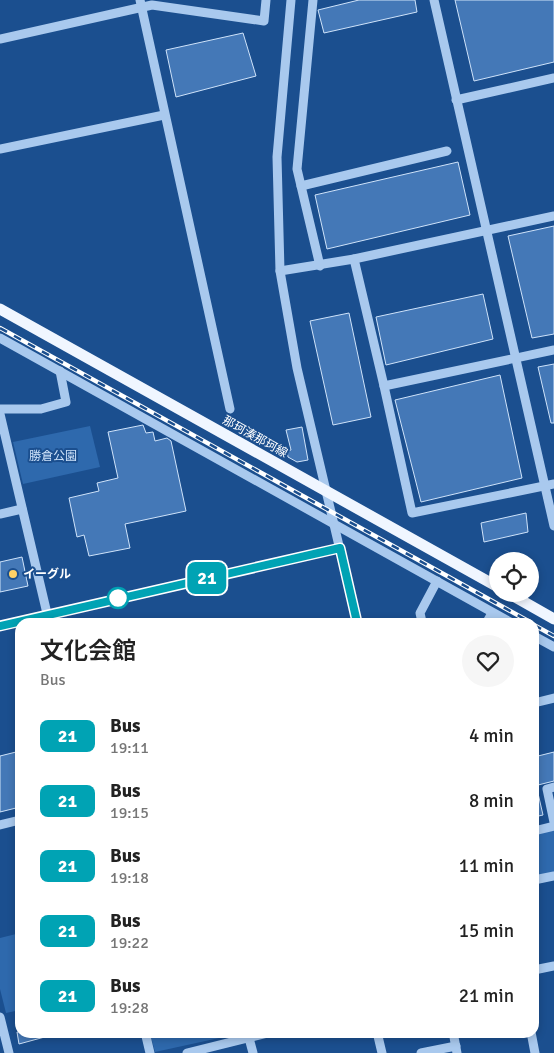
<!DOCTYPE html>
<html lang="en">
<head>
<meta charset="utf-8">
<style>
	:root { --surface:#fff; --page:#f6f6f6; --text:#222; --muted:#767676 }
	body { margin:0; font-family:Signika,"Noto Sans JP",sans-serif; background:var(--page); color:var(--text); height:100vh; display:flex; flex-direction:column; font-size:19px; white-space:nowrap }
	* { box-sizing:border-box; margin:0 }
	p { font-size:16px; color:var(--muted) }
	.icon { flex:none; width:28px; height:28px; fill:none; stroke:currentColor; stroke-width:2; stroke-linecap:round; stroke-linejoin:round }
	.map { position:relative; flex:1; overflow:hidden }
	.panel { position:absolute; left:15px; top:618px; width:524px; height:420px; display:flex; flex-direction:column; background:var(--surface); border-radius:15px; box-shadow:0 2px 8px #0003 }
	.panel>* { flex:none }
	.badge { padding:0 10px; border-radius:8px; font-size:18px; line-height:32px }
	.fabs { position:absolute; left:489px; top:552px; display:grid; gap:10px }
	.fabs a { display:grid; place-items:center; width:50px; height:50px; border-radius:50%; background:var(--surface); box-shadow:0 2px 8px #0003; font-size:25px }
	.map>.badge { position:absolute; translate:-50% -50%; box-shadow:0 0 0 2px #fff }
	.round { display:grid; place-items:center; flex:none; width:52px; height:52px; border-radius:26px; background:var(--page) }
	.headline { display:flex; align-items:center; justify-content:space-between; height:85px; padding:0 25px }
	h1 { font-size:24px; font-weight:600; line-height:38px }
	ul { padding:0; list-style:none }
	li { display:flex; align-items:center; gap:15px; height:65px; padding:0 25px }
	li div { flex:1 }
	li b { display:block; font-size:19px }
	li em { font-style:normal }
	li .badge { min-width:55px; font-weight:700; text-align:center }
	.map>svg:first-child { display:block }
	.green { fill:#2e69ad }
	.building { fill:#4478b7; stroke:#cfe3fa }
	.lines { fill:none; stroke-linecap:round; stroke-linejoin:round }
	.minor { stroke:#a9c9ee; stroke-width:9 }
	.major { stroke:#f0f6ff; stroke-width:11 }
	.rail-casing { stroke:#fff; stroke-width:4.5 }
	.rail { stroke:#1b4f8f; stroke-width:2.5; stroke-dasharray:8; stroke-linecap:butt }
	.line-casing { stroke:#fff; stroke-width:11 }
	.line { stroke:#00a3b4; stroke-width:8 }
	.poi-dot { fill:#ffd166; stroke:#1b4f8f; stroke-width:2 }
	.stop-dot { fill:#fff; stroke:#00a3b4; stroke-width:2.5 }
	.labels { text-anchor:middle; dominant-baseline:central; stroke-width:4; stroke-linejoin:round; paint-order:stroke }
	.street-label { font-size:12px; fill:#fff; stroke:#1b4f8f }
	.park-label { font-size:12px; fill:#cfe3fa; stroke:#1b4f8f }
	.poi-label { font-size:12px; font-weight:bold; fill:#fff; stroke:#1b4f8f; text-anchor:start }
</style>
</head>
<body>
<div class="map">
<svg width="554" height="1053" viewBox="0 0 554 1053">
	<rect width="100%" height="100%" fill="#1b4f8f"/>
	<g class="green">
		<polygon points="90,426 100,467 23,484 13,442"/>
		<polygon points="554,826 554,876 534,880 534,831"/>
		<polygon points="20,933 20,1010 6,1013 0,989 0,938"/>
		<polygon points="150,1033 150,1032 242,1033 155,1052"/>
	</g>
	<g class="building">
		<polygon points="359,0 415,0 417,12 324,33 318,10"/>
		<polygon points="455,0 554,0 554,62 474,81"/>
		<polygon points="243,33 256,76 176,97 166,50"/>
		<polygon points="458,162 470,215 327,249 315,195"/>
		<polygon points="554,226 554,334 532,338 508,236"/>
		<polygon points="483,294 493,339 386,365 376,317"/>
		<polygon points="349,313 371,417 333,425 310,321"/>
		<polygon points="554,364 554,423 551,423 538,367"/>
		<polygon points="500,375 522,478 421,502 395,400"/>
		<polygon points="143,425 146,433 153,432 155,441 167,438 171,441 186,511 125,524 130,548 89,556 84,535 77,537 69,498 99,491 97,483 118,478 108,432"/>
		<polygon points="302,427 308,460 297,462 288,457 287,451 291,450 286,430"/>
		<polygon points="526,513 528,532 484,542 481,523"/>
		<polygon points="22,557 28,586 0,592 0,562"/>
		<polygon points="20,751 20,807 0,812 0,756"/>
		<polygon points="554,752 554,781 534,786 534,757"/>
		<polygon points="534,789 537,789 543,815 534,817"/>
		<polygon points="17,1032 52,1032 52,1035 19,1044"/>
	</g>
	<g class="lines">
		<g class="minor">
			<polyline points="140,0 230,409"/>
			<polyline points="291,0 277,157 280,271 297,368 357,622"/>
			<polyline points="313,0 297,169 320,266"/>
			<polyline points="434,0 554,526"/>
			<polyline points="0,39 152,5 264,21 266,0"/>
			<polyline points="456,100 554,78"/>
			<polyline points="0,149 164,115"/>
			<polyline points="301,186 447,151"/>
			<polyline points="354,259 384,386 554,350"/>
			<polyline points="280,271 354,259 554,216"/>
			<polyline points="0,338 510,622"/>
			<polyline points="384,386 412,513 554,484"/>
			<polyline points="0,409 41,409 66,402 60,371"/>
			<polyline points="0,414 49,622"/>
			<polyline points="0,514 22,509"/>
			<polyline points="422,622 420,613 437,581"/>
			<polyline points="487,622 492,613"/>
			<polyline points="0,626 340,548"/>
			<polyline points="534,636 554,647"/>
			<polyline points="534,703 554,698"/>
			<polyline points="554,787 547,789 554,822"/>
			<polyline points="0,825 20,820"/>
			<polyline points="534,831 554,826"/>
			<polyline points="534,880 554,876"/>
			<polyline points="534,970 554,966"/>
			<polyline points="0,1017 9,1053"/>
			<polyline points="145,1032 150,1053"/>
			<polyline points="377,1032 382,1053"/>
			<polyline points="453,1032 457,1053"/>
			<polyline points="531,1032 535,1053"/>
			<polyline points="249,1038 253,1053"/>
			<polyline points="187,1053 272,1032"/>
			<polyline points="421,1053 456,1046"/>
		</g>
		<g class="major">
			<polyline points="0,309 498,587"/>
			<polyline points="510,594 554,619"/>
		</g>
		<defs>
			<g id="rail">
				<polyline points="0,328 530,622"/>
				<polyline points="534,625 554,636"/>
			</g>
		</defs>
		<use href="#rail" class="rail-casing"/>
		<use href="#rail" class="rail"/>
	</g>
	<g class="lines">
		<defs>
			<polyline id="line" points="0,626 340,548 357,622"/>
		</defs>
		<use href="#line" class="line-casing"/>
		<use href="#line" class="line"/>
	</g>
	<circle class="poi-dot" cx="13" cy="574" r="5"/>
	<circle class="stop-dot" cx="118" cy="598" r="10"/>
	<g class="labels">
		<g class="street-label">
			<text transform="translate(255 437) rotate(29)">那珂湊那珂線</text>
		</g>
		<g class="park-label">
			<text x="53" y="456">勝倉公園</text>
		</g>
		<g class="poi-label">
			<text x="23" y="574">イーグル</text>
		</g>
	</g>
</svg>
<div class="fabs">
<a><svg class="icon" aria-label="locate" viewBox="0 0 24 24"><circle cx="12" cy="12" r="6"/><path d="M12 2v4M12 18v4M2 12h4M18 12h4"/></svg></a>
</div>
<b class="badge" style="left:207px;top:578px;background:#00a3b4;color:#fff">21</b>
<section class="panel">
<div class="headline"><div><h1>文化会館</h1><p>Bus</p></div><a class="round"><svg class="icon" aria-label="heart" viewBox="0 0 24 24"><path d="M12 20l-8-8c-3-5 5-10 8-4 3-6 11-1 8 4z"/></svg></a></div>
<ul>
<li><span class="badge" style="background:#00a3b4;color:#fff">21</span><div><b>Bus</b><p>19:11</p></div><em>4 min</em></li>
<li><span class="badge" style="background:#00a3b4;color:#fff">21</span><div><b>Bus</b><p>19:15</p></div><em>8 min</em></li>
<li><span class="badge" style="background:#00a3b4;color:#fff">21</span><div><b>Bus</b><p>19:18</p></div><em>11 min</em></li>
<li><span class="badge" style="background:#00a3b4;color:#fff">21</span><div><b>Bus</b><p>19:22</p></div><em>15 min</em></li>
<li><span class="badge" style="background:#00a3b4;color:#fff">21</span><div><b>Bus</b><p>19:28</p></div><em>21 min</em></li>
</ul>
</section>
</div>
</body>
</html>
